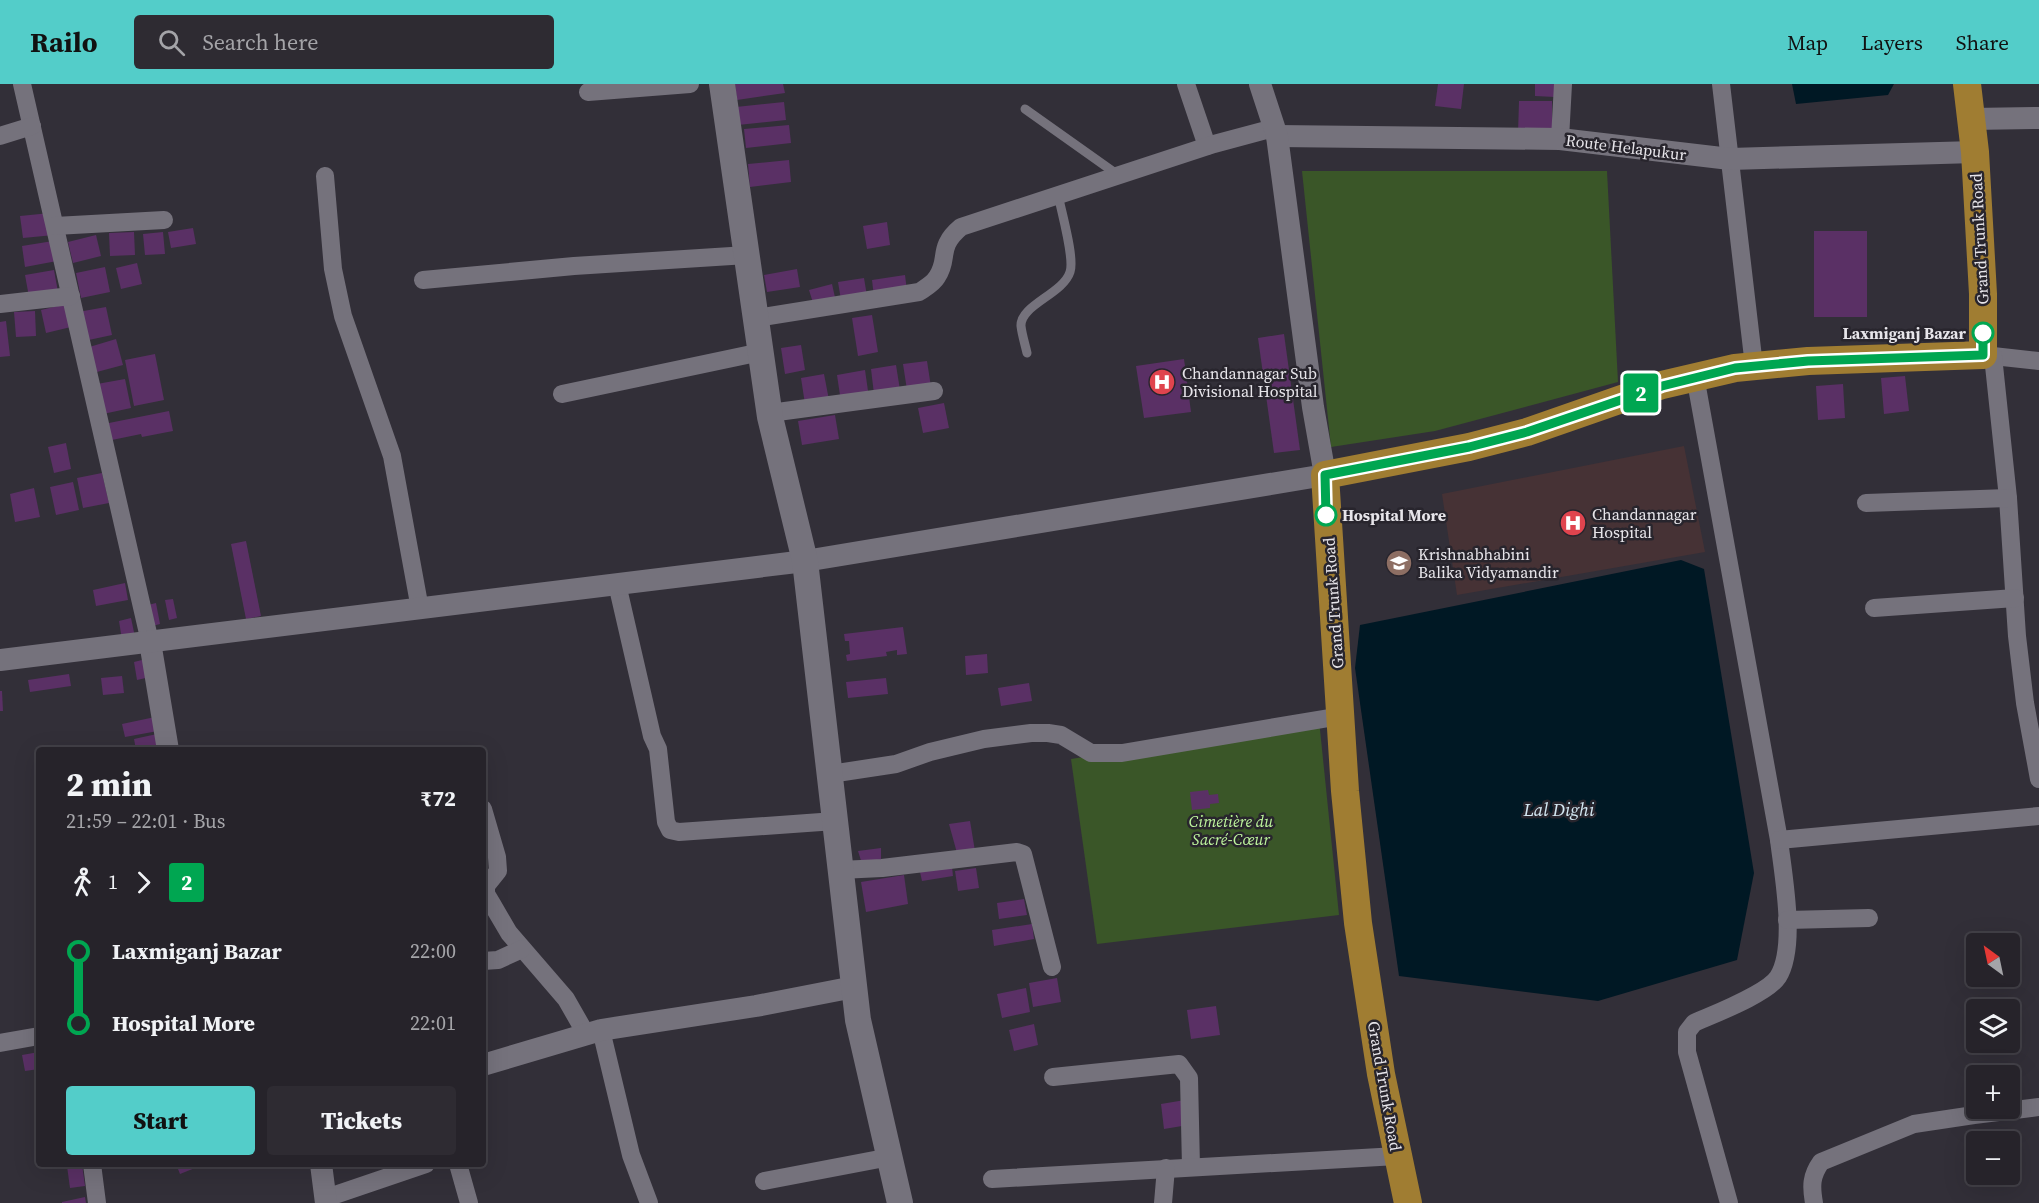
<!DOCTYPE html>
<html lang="en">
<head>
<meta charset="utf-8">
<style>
	:root { --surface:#26232a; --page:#2e2b32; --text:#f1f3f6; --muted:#a4a4a8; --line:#424047; --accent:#53cdc9 }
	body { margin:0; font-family:"Source Serif 4",serif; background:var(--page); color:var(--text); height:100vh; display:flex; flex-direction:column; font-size:22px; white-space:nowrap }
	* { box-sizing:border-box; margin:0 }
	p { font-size:20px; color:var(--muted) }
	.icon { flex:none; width:33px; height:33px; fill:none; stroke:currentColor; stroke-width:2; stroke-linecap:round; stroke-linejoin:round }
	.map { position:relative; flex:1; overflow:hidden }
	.sheet { position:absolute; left:36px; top:663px; width:450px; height:420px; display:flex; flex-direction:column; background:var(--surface); border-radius:6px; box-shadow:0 6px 24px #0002,0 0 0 2px var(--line) }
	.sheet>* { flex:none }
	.badge { padding:0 12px; border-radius:4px; font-size:21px; line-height:39px }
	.needle { width:39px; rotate:327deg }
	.tools { position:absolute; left:1966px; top:849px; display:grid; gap:12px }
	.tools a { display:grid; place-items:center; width:54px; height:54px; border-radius:6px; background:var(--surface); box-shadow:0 6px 24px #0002,0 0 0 2px var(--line); font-size:30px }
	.map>.badge { position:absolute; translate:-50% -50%; box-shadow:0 0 0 3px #fff }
	.legs { display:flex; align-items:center; gap:9px; height:66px; padding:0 30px; font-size:20px }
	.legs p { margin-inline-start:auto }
	.headline { display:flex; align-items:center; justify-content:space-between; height:102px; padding:0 30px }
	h1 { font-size:33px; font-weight:800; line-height:45px }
	.action { display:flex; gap:12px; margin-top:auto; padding:12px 30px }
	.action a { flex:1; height:69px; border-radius:6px; background:var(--accent); color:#111; font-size:24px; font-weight:800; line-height:69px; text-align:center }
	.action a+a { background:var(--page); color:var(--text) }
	ul { padding:0 30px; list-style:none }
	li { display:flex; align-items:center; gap:21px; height:72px; font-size:22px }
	li i { display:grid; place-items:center; width:9px; height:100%; margin:0 8px; background:currentColor }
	li i::after { content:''; width:15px; height:15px; margin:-8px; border:4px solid; border-radius:50%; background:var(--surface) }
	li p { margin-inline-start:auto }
	li:first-child i { background:linear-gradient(#0000 50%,currentColor 0) }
	li:last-child i { background:linear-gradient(currentColor 50%,#0000 0) }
	header { display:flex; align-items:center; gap:36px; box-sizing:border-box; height:84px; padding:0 30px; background:var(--accent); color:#111 }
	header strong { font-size:28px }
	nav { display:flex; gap:33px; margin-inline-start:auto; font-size:21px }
	.search { width:420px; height:54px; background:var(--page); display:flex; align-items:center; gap:15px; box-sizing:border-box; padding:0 21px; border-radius:6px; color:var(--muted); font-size:22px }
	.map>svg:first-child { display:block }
	.medical { fill:#463235 }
	.green { fill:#3a5628 }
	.water { fill:#001824 }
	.building { fill:#5a3065 }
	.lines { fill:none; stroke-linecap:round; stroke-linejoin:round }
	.service { stroke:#75727c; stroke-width:9 }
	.minor { stroke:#75727c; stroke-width:18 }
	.tertiary { stroke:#75727c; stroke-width:22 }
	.secondary { stroke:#75727c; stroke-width:26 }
	.primary { stroke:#a07d32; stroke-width:28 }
	.line-1-casing { stroke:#fff; stroke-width:14 }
	.line-1 { stroke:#00a651; stroke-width:9 }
	.stop-1-dot { fill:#fff; stroke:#00a651; stroke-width:3 }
	.labels { text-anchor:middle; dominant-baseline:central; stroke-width:5; stroke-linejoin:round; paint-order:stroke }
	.street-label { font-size:16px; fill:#e7e5ea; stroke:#28252d }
	.stop-label { font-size:16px; font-weight:bold; fill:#e7e5ea; stroke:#28252d; text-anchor:end }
	.poi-label { font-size:16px; fill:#e7e5ea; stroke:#28252d; text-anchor:start }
	.park-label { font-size:16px; font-style:italic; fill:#bef69d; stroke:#28252d }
	.water-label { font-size:18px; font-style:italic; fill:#d4e8f3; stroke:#28252d }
</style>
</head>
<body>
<header>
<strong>Railo</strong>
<div class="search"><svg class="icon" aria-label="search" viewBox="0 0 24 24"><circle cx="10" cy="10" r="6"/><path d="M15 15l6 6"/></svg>Search here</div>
<nav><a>Map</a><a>Layers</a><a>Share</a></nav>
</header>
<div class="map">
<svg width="2039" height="1119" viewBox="0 0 2039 1119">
	<rect width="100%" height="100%" fill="#322f38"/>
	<polygon class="medical" points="1684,362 1705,468 1457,511 1442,410"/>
	<g class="green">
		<polygon points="1302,87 1607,87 1618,298 1435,347 1331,363"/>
		<polygon points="1319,636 1339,831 1097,860 1071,675"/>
	</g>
	<g class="water">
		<polygon points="1792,0 1894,0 1888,11 1796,20"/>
		<polygon points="1681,476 1704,485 1754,789 1737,876 1598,917 1399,892 1355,584 1360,541"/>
	</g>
	<g class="building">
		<polygon points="735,0 783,0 785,9 737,16"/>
		<polygon points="1438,0 1464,0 1461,25 1435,22"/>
		<polygon points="1535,0 1556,0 1555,13 1535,12"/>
		<polygon points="1519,17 1552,17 1552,49 1518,49"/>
		<polygon points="784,18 786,36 738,41 736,23"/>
		<polygon points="789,41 791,59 746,64 744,45"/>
		<polygon points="789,76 791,98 750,103 748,80"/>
		<polygon points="50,129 54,151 23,154 20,132"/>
		<polygon points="887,138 890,161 867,165 863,142"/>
		<polygon points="193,144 196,160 171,164 168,148"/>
		<rect x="1814" y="147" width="53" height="86"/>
		<polygon points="134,148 135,171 110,172 109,149"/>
		<polygon points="163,148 165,170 145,171 143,150"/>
		<polygon points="96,151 101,172 73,179 68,158"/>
		<polygon points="53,157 57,177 25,183 22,162"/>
		<polygon points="137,179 142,200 121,205 116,184"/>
		<polygon points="105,183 110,208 81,214 76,189"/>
		<polygon points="797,185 800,203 767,208 764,191"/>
		<polygon points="54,186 58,208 29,213 25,191"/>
		<polygon points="905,191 907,207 874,213 872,196"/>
		<polygon points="864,194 867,212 841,216 838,198"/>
		<polygon points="832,200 836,218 814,222 809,206"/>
		<polygon points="66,220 71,243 46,249 41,226"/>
		<polygon points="106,223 112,251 84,257 78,228"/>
		<polygon points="35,227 36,252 16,253 14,228"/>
		<polygon points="872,231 878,268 858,272 852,234"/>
		<polygon points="6,237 10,272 0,273 0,238"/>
		<polygon points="1284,250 1300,366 1274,369 1258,254"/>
		<polygon points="116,255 123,281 93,289 86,264"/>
		<polygon points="801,261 805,286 785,290 781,264"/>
		<polygon points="155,270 164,316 134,322 125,276"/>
		<polygon points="1184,275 1191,328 1144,334 1136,282"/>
		<polygon points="927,277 931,303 907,306 903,280"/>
		<polygon points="896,281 900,306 874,310 871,285"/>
		<polygon points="865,286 869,314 841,318 837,291"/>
		<polygon points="824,290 829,316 805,320 801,294"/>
		<polygon points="1905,292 1909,327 1884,330 1881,294"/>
		<polygon points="125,295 131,324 103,330 97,300"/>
		<polygon points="1843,300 1845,334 1818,336 1816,302"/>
		<polygon points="944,319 949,344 923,349 918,324"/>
		<polygon points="169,327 173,347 142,353 141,350 107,357 104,340"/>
		<polygon points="835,331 839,355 802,361 798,337"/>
		<polygon points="66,359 71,385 54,389 48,363"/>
		<polygon points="102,389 109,419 83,424 77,394"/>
		<polygon points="73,398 79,426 56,431 50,403"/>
		<polygon points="34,404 40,433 15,438 10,410"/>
		<polygon points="246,457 261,532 246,535 231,460"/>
		<polygon points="125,499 128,516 96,522 93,506"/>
		<polygon points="173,515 177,534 169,536 165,516"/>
		<polygon points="156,519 160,540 148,543 144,522"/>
		<polygon points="131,534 135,553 122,556 119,537"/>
		<polygon points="903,543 907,570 897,571 897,566 886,568 887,572 847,577 846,571 850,570 849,557 845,557 844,550"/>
		<polygon points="987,570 988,589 966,591 965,572"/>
		<polygon points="146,575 150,593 137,596 134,578"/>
		<polygon points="69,590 71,602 30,608 28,596"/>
		<polygon points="122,592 124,609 103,611 101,594"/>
		<polygon points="886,594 888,610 848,614 846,598"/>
		<polygon points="1029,599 1032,617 1001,622 998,604"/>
		<polygon points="0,607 2,607 3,627 0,627"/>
		<polygon points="155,633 158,647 125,653 122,640"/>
		<polygon points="157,650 159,663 136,666 134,655"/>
		<polygon points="1208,706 1209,711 1218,710 1219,719 1210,720 1210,724 1192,726 1190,708"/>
		<polygon points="970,737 975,767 957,769 949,740"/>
		<polygon points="881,764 881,780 863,783 858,767"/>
		<polygon points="952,783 953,792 922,797 920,788"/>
		<polygon points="976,784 979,804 958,807 955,787"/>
		<polygon points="904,791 908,820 866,828 861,798"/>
		<polygon points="1024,815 1027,831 999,835 997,819"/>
		<polygon points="1032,840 1034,855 994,862 992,846"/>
		<polygon points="1057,894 1061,918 1033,923 1029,899"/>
		<polygon points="1026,904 1030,928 1002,934 997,910"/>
		<polygon points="1216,922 1220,951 1191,955 1187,926"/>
		<polygon points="1034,940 1038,961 1014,967 1009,946"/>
		<polygon points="39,968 39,985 25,987 22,971"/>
		<polygon points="1185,1016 1188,1041 1164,1045 1161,1020"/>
		<polygon points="82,1080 85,1102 70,1104 67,1082"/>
		<polygon points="176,1080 199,1080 200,1082 180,1090"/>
		<polygon points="85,1113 86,1119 62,1119 62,1118"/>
	</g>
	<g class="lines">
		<g class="service">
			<polyline points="1025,25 1118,91"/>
			<path d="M1027,269C1025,260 1022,251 1021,242C1020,221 1063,210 1070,188C1075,174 1061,127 1058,110"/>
		</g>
		<g class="minor">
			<polyline points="22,0 150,558"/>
			<polyline points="1186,0 1207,62"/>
			<polyline points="1721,0 1754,282"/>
			<polyline points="588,8 690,0"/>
			<polyline points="0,52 32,42"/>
			<polyline points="1560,55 1563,0"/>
			<polyline points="325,92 333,185 343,232 392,372 420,525"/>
			<polyline points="55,142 164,136"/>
			<polyline points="423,196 574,182 747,171"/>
			<polyline points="0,220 71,212"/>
			<path d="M756,234L919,208C925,204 933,200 937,193C950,174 936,164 961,143L1214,60L1274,44"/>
			<polyline points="1984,271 2039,277"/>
			<polyline points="1993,272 2008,414 2017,552 2025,619 2039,695"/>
			<path d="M1695,292L1779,756C1783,790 1797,863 1778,893C1767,910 1714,930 1694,939L1687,948V968L1729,1119"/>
			<polyline points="562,310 761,268"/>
			<polyline points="770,329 934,307"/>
			<polyline points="1866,419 2008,414"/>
			<polyline points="617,500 652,652 658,665 666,738 670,746 679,748 835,737"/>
			<polyline points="1874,524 2015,514"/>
			<polyline points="830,690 896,680 930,668 984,655 1031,649 1048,649 1061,651 1091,669 1122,669 1341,632"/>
			<polyline points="483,725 497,773 498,787 486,802 486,810 492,820 509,849 566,915 586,950"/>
			<polyline points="1779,756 2039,732"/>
			<polyline points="840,786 882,784 1017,768 1023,770 1052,883"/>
			<polyline points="1787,836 1869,834"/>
			<polyline points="483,877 498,876 522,865"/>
			<polyline points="601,946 631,1071 649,1119"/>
			<polyline points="0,959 39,952"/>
			<polyline points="1053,993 1179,980 1189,994 1191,1083"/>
			<polyline points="92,1080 97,1119"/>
			<polyline points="458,1080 469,1119"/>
			<polyline points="992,1095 1397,1072"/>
			<polyline points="764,1097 890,1073"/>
			<polyline points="326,1114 426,1080"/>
			<polyline points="1163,1119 1166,1084"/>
			<path d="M1814,1119C1811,1102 1811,1092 1821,1078L1914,1040L1974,1031L2039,1023"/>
		</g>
		<g class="tertiary">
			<polyline points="1971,35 2039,34"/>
			<polyline points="1277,52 1560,55 1730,75 1975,68"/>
			<polyline points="150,558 168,666"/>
			<polyline points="0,576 805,477 1325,391 1313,323 1277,52 1260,0"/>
			<polyline points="483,981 601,946 756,922 854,903"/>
			<polyline points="321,1080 326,1119"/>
		</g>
		<polyline class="secondary" points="722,0 770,333 805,477 858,936 900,1119"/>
		<polyline class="primary" points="1408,1119 1381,990 1358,839 1345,707 1325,391 1469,363 1527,348 1662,301 1735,284 1808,277 1983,271 1983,210 1975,68 1967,0"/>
	</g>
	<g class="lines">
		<defs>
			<polyline id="line-1" points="1326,431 1325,391 1469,363 1527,348 1662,302 1735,284 1808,277 1983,271 1983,249"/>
		</defs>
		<use href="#line-1" class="line-1-casing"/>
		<use href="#line-1" class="line-1"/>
	</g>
	<defs>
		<symbol id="hospital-disc" viewBox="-11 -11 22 22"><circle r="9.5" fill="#e0444e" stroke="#28252d"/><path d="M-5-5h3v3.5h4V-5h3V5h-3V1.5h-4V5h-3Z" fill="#fff"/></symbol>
		<symbol id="school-disc" viewBox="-11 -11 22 22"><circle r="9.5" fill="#8d6e63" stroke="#28252d"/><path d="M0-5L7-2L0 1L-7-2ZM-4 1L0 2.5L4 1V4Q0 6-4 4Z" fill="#fff"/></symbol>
	</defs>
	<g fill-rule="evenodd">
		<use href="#hospital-disc" x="1147" y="283" width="30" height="30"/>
		<use href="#hospital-disc" x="1558" y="424" width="30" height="30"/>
		<use href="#school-disc" x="1384" y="464" width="30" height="30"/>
	</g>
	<g class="stop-1-dot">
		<circle cx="1983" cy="249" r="10"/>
		<circle cx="1326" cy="431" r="10"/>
	</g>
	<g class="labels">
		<g class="street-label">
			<text transform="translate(1626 63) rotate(7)">Route Helapukur</text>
			<text transform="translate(1979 155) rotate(-93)">Grand Trunk Road</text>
			<text transform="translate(1333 519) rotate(-94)">Grand Trunk Road</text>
			<text transform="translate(1385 1002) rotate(80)">Grand Trunk Road</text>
		</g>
		<g class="stop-label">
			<text x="1966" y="249">Laxmiganj Bazar</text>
			<text x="1342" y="431" text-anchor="start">Hospital More</text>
		</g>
		<g class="poi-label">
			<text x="1182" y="289">Chandannagar Sub<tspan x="1182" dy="18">Divisional Hospital</tspan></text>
			<text x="1592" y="430">Chandannagar<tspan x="1592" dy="18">Hospital</tspan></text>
			<text x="1418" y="470">Krishnabhabini<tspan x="1418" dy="18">Balika Vidyamandir</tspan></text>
		</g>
		<g class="park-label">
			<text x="1231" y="737">Cimetière du<tspan x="1231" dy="18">Sacré-Cœur</tspan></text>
		</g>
		<g class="water-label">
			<text x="1559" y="725">Lal Dighi</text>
		</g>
	</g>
</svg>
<div class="tools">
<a><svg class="needle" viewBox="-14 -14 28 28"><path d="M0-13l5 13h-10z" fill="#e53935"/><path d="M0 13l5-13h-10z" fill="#a4a4a8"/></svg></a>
<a><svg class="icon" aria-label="layers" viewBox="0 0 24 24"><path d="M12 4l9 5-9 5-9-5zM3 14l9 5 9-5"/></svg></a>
<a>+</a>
<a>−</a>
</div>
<b class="badge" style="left:1641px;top:309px;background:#00a651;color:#fff">2</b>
<section class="sheet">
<div class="headline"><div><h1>2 min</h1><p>21:59 – 22:01 · Bus</p></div><b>₹72</b></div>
<div class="legs"><svg class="icon" aria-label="walk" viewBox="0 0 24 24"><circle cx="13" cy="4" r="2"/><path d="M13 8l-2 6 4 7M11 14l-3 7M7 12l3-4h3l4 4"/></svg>1<svg class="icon" aria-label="forward" viewBox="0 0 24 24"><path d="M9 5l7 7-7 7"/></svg><b class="badge" style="background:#00a651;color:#fff">2</b></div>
<ul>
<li><i style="color:#00a651"></i><b>Laxmiganj Bazar</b><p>22:00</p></li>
<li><i style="color:#00a651"></i><b>Hospital More</b><p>22:01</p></li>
</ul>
<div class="action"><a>Start</a><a>Tickets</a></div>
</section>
</div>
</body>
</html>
